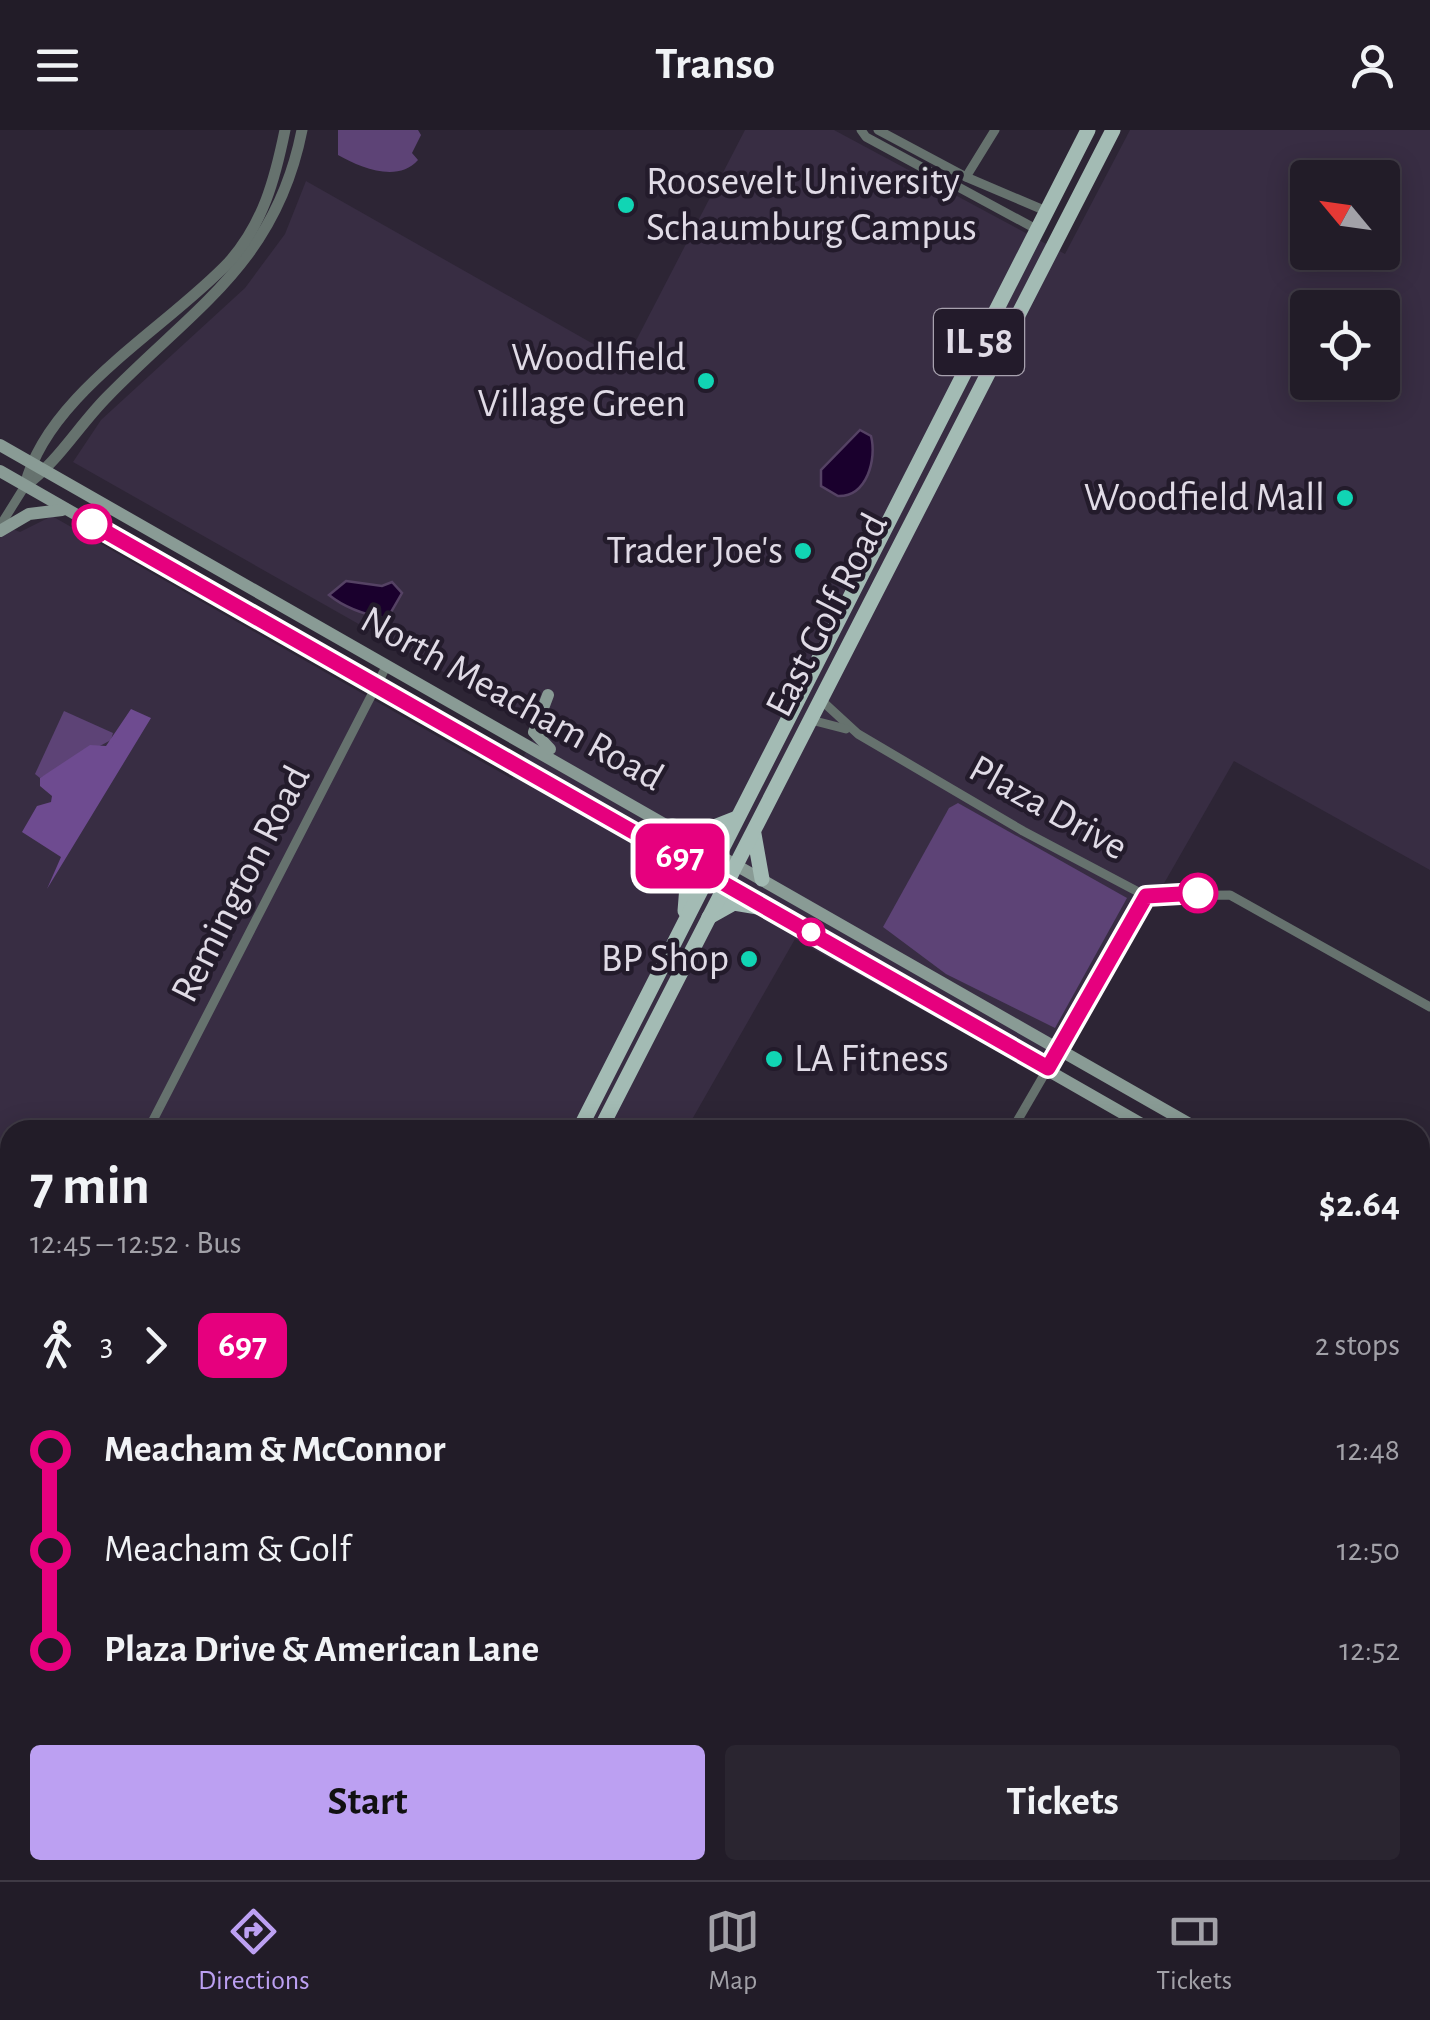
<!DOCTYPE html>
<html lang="en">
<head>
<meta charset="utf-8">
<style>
	:root { --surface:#221c28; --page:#2a2530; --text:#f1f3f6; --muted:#a2a1a8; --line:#3f3a45; --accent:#bca0f2 }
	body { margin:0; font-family:"Alegreya Sans",sans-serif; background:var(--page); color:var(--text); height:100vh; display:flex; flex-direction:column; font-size:38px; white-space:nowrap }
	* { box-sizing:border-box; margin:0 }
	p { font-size:32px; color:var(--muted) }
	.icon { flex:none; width:55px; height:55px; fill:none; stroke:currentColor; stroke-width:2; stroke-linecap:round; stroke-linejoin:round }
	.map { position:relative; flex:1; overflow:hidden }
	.drawer { position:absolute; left:0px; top:990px; width:1430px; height:760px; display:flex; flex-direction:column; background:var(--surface); border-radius:30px 30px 0 0; box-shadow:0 5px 25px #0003,0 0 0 2px var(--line) }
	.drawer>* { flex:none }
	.badge { padding:0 20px; border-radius:15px; font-size:35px; line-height:65px }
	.needle { width:65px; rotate:299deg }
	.controls { position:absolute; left:1290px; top:30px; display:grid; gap:20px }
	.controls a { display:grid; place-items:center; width:110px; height:110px; border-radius:10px; background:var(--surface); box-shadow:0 5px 25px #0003,0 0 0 2px var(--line); font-size:50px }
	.map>.badge { position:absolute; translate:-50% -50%; box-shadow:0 0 0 5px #fff }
	.legs { display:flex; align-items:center; gap:15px; height:110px; padding:0 30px; font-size:32px }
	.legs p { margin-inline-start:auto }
	.summary { display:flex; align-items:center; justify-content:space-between; height:170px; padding:0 30px }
	h1 { font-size:55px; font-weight:700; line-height:75px }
	.primary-button { display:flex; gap:20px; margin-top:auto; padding:20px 30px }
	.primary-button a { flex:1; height:115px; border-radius:10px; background:var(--accent); color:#111; font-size:40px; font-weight:700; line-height:115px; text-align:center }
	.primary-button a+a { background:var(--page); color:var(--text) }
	ul { padding:0 30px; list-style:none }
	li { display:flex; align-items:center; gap:35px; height:100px; font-size:38px }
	li i { display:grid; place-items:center; width:15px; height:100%; margin:0 12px; background:currentColor }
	li i::after { content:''; width:25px; height:25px; margin:-12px; border:8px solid; border-radius:50%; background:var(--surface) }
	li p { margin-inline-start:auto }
	li:first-child i { background:linear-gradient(#0000 50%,currentColor 0) }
	li:last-child i { background:linear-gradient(currentColor 50%,#0000 0) }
	header { display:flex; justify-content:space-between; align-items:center; height:130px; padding:0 30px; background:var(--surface); font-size:45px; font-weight:700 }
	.menu { display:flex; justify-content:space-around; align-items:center; height:140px; border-top:2px solid var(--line); background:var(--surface); font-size:28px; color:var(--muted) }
	.menu a { display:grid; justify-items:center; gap:5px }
	.menu .on { color:var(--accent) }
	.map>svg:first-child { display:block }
	.built { fill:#382d43; fill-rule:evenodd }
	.green { fill:#5d4376 }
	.forest { fill:#6e4b90 }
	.water { fill:#1a002d; stroke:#554264; stroke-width:2.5 }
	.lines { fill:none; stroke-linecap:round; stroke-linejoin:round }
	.stream { stroke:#554264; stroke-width:2.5 }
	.minor { stroke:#66726e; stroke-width:9 }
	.tertiary { stroke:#66726e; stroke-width:11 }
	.secondary { stroke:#899b95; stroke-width:12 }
	.primary { stroke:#a3bbb4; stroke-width:15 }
	.line-1-casing { stroke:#fff; stroke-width:22 }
	.line-1 { stroke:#e6007e; stroke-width:15 }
	.poi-dot { fill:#11d5b4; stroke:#231b2b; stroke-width:4 }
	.stop-1-dot { fill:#fff; stroke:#e6007e; stroke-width:5 }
	.labels { text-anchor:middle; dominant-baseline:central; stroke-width:9; stroke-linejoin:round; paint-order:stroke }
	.shield { fill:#231b2b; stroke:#a7a1ae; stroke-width:2.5 }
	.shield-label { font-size:38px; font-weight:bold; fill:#e0dbe6 }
	.poi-label { font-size:40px; fill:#e0dbe6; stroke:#231b2b; text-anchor:end }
	.street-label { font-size:40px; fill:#e0dbe6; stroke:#231b2b }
</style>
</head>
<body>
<header><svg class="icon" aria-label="menu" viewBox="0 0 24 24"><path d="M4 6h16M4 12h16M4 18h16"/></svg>Transo<svg class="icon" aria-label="person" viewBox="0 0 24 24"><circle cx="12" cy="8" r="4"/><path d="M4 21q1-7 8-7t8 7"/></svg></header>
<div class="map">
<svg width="1430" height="1750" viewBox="0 0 1430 1750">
	<rect width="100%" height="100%" fill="#2d2535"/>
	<g class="built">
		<path d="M745,0H834L1065,124L1130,0H1430V740L1234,631L1051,951L795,809L686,1000H10V1740H182L177,1750H0V394L20,402L52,386L512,649L539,597L535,594L73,332L101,290L245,158L285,104L306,51L625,232ZM1308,48H1382V122H1308ZM1308,178H1382V252H1308Z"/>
		<polygon points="1420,1162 1430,1167 1430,1750 747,1750 731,1740 1420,1740"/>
		<polygon points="240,1740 681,1740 687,1750 235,1750"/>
	</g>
	<g class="green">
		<path d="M338,0H418L421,5L412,23L418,30C398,53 361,38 338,25Z"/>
		<polygon points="64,581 113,603 111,610 40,648 35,644"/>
		<polygon points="958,673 1127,768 1055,898 946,844 883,797 949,678"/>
	</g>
	<polygon class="forest" points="131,579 151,588 47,759 61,727 22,702 37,676 51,672 52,666 40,656 40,648 90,615 106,616"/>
	<g class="water">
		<path d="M860,300L871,306C877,329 867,367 838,366L821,356V340Z"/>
		<path d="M346,451L382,456L392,452L402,463L387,489C366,485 346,479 329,465Z"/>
	</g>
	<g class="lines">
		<polyline class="stream" points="0,1131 10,1134"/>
		<g class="minor">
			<polyline points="861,0 866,7 1036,99"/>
			<polyline points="878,0 966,47 1046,81"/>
			<polyline points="966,47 995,0"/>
			<polyline points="0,396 25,356"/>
			<polyline points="821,570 858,604 1023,701 1146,766 1230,765 1430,877"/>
			<polyline points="811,590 846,599"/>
			<polyline points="148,1000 387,535"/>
			<polyline points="1012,1000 1048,938"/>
			<polyline points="0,1119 10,1123"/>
			<polyline points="0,1146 10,1149"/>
			<polyline points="0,1370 10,1352"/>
			<polyline points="1420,1459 1430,1465"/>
			<polyline points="1420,1666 1430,1672"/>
			<polyline points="1420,1680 1430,1686"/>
			<polyline points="460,1750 465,1740"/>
		</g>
		<g class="tertiary">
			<path d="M25,356C58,332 79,295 108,266C194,178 276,132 302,0"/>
			<path d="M25,356C46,265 168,197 229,132C263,94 275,49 285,0"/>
			<polyline points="1420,1367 1430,1349"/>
			<polyline points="1420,1389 1430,1372"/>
			<polyline points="1215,1750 1220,1740"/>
			<polyline points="1230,1750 1234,1740"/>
		</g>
		<g class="secondary">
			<polyline points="0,315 1200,1000"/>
			<polyline points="0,341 1152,1000"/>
			<polyline points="0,401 29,384 62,380"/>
			<polyline points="548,565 534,602 550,619"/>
			<polyline points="1420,1127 1430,1132"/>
			<polyline points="1420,1154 1430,1160"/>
		</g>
		<g class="primary">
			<polyline points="672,696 704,701 737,688"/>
			<polyline points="754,704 762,749"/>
			<polyline points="669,720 687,756 685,781"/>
			<polyline points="709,787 734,773 774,780"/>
			<polyline points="579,1000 1088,0"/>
			<polyline points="600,1000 1113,0"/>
			<polyline points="196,1750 201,1740"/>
			<polyline points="214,1750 219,1740"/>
		</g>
	</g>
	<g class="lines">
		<defs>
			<polyline id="line-1" points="92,394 1048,938 1146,766 1198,763"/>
		</defs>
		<use href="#line-1" class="line-1-casing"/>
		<use href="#line-1" class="line-1"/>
	</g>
	<g class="poi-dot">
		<circle cx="626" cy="75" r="10"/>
		<circle cx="706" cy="251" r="10"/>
		<circle cx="1345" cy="368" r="10"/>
		<circle cx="803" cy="421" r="10"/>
		<circle cx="749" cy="829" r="10"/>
		<circle cx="774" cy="929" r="10"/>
	</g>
	<g class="stop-1-dot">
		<circle cx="92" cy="394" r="18"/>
		<circle cx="1198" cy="763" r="18"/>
		<circle cx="811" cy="802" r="12"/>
	</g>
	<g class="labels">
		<rect class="shield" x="934" y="179" width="90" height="66" rx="8"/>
		<g class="shield-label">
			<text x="979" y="212">IL 58</text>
		</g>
		<g class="poi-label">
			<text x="646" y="52" text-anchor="start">Roosevelt University<tspan x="646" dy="46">Schaumburg Campus</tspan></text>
			<text x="686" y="228">Woodlfield<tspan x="686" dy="46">Village Green</tspan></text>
			<text x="1325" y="368">Woodfield Mall</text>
			<text x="783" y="421">Trader Joe's</text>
			<text x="729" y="829">BP Shop</text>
			<text x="794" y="929" text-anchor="start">LA Fitness</text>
		</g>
		<g class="street-label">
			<text transform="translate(827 485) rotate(-63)">East Golf Road</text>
			<text transform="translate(512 569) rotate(29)">North Meacham Road</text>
			<text transform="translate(1048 678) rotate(29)">Plaza Drive</text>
			<text transform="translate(241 754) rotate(-63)">Remington Road</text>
		</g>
	</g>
</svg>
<div class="controls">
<a><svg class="needle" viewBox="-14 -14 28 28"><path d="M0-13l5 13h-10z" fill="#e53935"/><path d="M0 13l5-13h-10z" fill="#a2a1a8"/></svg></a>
<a><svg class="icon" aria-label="locate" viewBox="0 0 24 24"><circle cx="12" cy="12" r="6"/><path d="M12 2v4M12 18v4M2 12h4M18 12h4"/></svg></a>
</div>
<b class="badge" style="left:680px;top:726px;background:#e6007e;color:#fff">697</b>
<section class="drawer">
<div class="summary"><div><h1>7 min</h1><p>12:45 – 12:52 · Bus</p></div><b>$2.64</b></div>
<div class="legs"><svg class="icon" aria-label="walk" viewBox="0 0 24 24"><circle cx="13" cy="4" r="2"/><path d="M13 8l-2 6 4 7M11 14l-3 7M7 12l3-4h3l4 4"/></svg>3<svg class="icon" aria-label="forward" viewBox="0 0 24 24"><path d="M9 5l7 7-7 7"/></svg><b class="badge" style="background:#e6007e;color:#fff">697</b><p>2 stops</p></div>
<ul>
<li><i style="color:#e6007e"></i><b>Meacham &amp; McConnor</b><p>12:48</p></li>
<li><i style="color:#e6007e"></i><span>Meacham &amp; Golf</span><p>12:50</p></li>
<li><i style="color:#e6007e"></i><b>Plaza Drive &amp; American Lane</b><p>12:52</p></li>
</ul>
<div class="primary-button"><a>Start</a><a>Tickets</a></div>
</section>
</div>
<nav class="menu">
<a class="on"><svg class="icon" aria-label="directions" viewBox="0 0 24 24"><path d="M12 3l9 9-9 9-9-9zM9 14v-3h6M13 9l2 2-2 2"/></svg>Directions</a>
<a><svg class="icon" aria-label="map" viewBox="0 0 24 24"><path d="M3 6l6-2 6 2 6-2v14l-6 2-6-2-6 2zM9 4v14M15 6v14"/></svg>Map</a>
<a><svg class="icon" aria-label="tickets" viewBox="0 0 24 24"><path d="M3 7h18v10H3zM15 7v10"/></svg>Tickets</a>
</nav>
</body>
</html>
